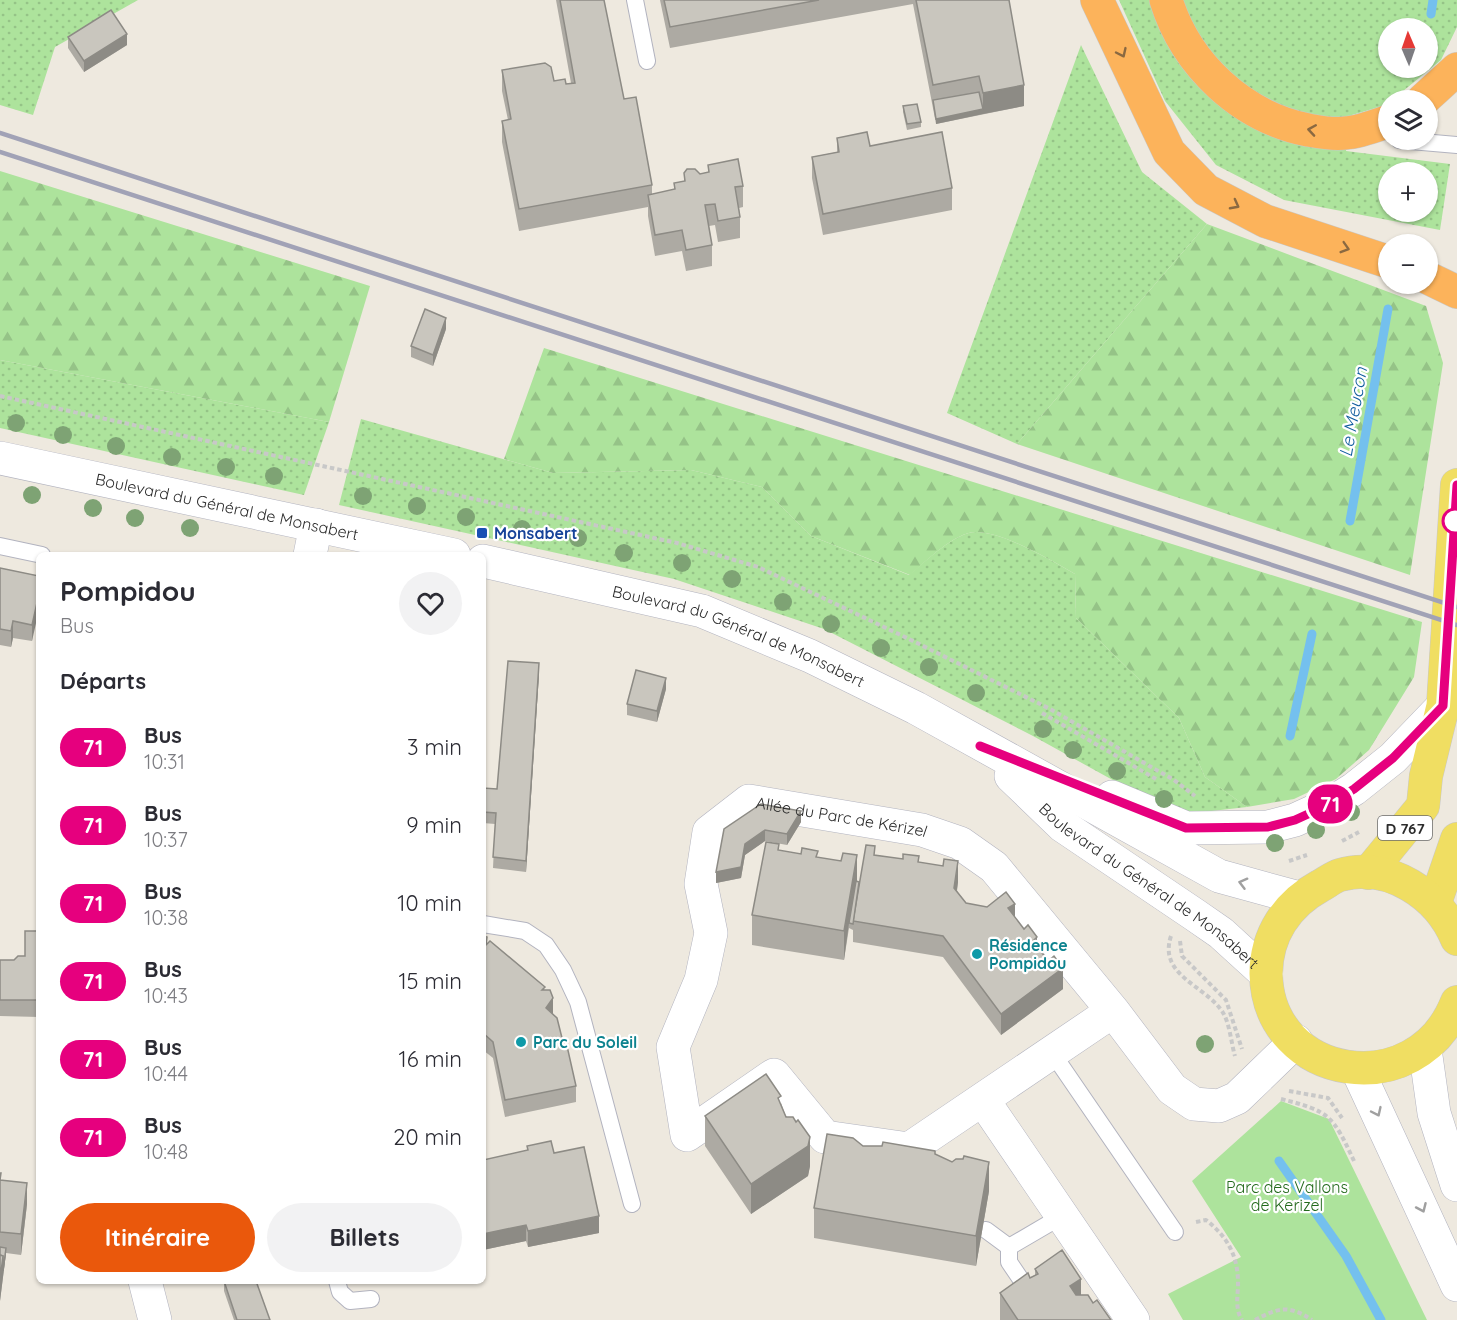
<!DOCTYPE html>
<html lang="fr">
<head>
<meta charset="utf-8">
<style>
	:root { --surface:#fff; --page:#f2f2f3; --text:#2b2b33; --muted:#7c7c81; --accent:#ea580c }
	body { margin:0; font-family:Quicksand,sans-serif; background:var(--page); color:var(--text); height:100vh; display:flex; flex-direction:column; font-size:22px; white-space:nowrap }
	* { box-sizing:border-box; margin:0 }
	p { font-size:20px; color:var(--muted) }
	.icon { flex:none; width:33px; height:33px; fill:none; stroke:currentColor; stroke-width:2; stroke-linecap:round; stroke-linejoin:round }
	.map { position:relative; flex:1; overflow:hidden }
	.sheet { position:absolute; left:36px; top:552px; width:450px; height:732px; display:flex; flex-direction:column; background:var(--surface); border-radius:9px; box-shadow:0 2px 4px #0004 }
	.sheet>* { flex:none }
	.badge { padding:0 12px; border-radius:20px; font-size:21px; line-height:39px }
	.needle { width:39px; rotate:358deg }
	.controls { position:absolute; left:1378px; top:18px; display:grid; gap:12px }
	.controls a { display:grid; place-items:center; width:60px; height:60px; border-radius:50%; background:var(--surface); box-shadow:0 2px 4px #0004; font-size:30px }
	.map>.badge { position:absolute; translate:-50% -50%; box-shadow:0 0 0 3px #fff }
	h2 { padding:0 24px; font-size:22px; line-height:54px }
	.round { display:grid; place-items:center; flex:none; width:63px; height:63px; border-radius:32px; background:var(--page) }
	.summary { display:flex; align-items:center; justify-content:space-between; height:102px; padding:0 24px }
	h1 { font-size:28px; font-weight:700; line-height:45px }
	.primary-button { display:flex; gap:12px; margin-top:auto; padding:12px 24px }
	.primary-button a { flex:1; height:69px; border-radius:36px; background:var(--accent); color:#fff; font-size:24px; font-weight:700; line-height:69px; text-align:center }
	.primary-button a+a { background:var(--page); color:var(--text) }
	ul { padding:0; list-style:none }
	li { display:flex; align-items:center; gap:18px; height:78px; padding:0 24px }
	li div { flex:1 }
	li b { display:block; font-size:22px }
	li em { font-style:normal }
	li .badge { min-width:66px; font-weight:700; text-align:center }
	.map>svg:first-child { display:block }
	.grass { fill:url(#grass-dots); fill-rule:evenodd }
	.forest { fill:url(#forest-firs) }
	.park { fill:#ade39c }
	.lines { fill:none; stroke-linecap:round; stroke-linejoin:round }
	.stream { stroke:#74c0ee; stroke-width:9 }
	.lane-casing { stroke:#b2b3bf; stroke-width:18 }
	.street-casing { stroke:#b2b3bf; stroke-width:34 }
	.secondary-casing { stroke:#b2b3bf; stroke-width:34 }
	.primary-casing { stroke:#c8c8c8; stroke-width:34 }
	.highway-casing { stroke:#c8c8c8; stroke-width:34 }
	.path { stroke:#c8c8c8; stroke-width:4; stroke-dasharray:4.5 3; stroke-linecap:butt }
	.lane { stroke:#fff; stroke-width:16 }
	.street { stroke:#fff; stroke-width:33 }
	.secondary { stroke:#fff; stroke-width:33 }
	.primary { stroke:#f0de62; stroke-width:33 }
	.highway { stroke:#fcb35b; stroke-width:33 }
	.rail { stroke:#a1a2b6; stroke-width:4.5 }
	.tree { fill:#7ea374 }
	.wall { fill:#adaaa3 }
	.shaded-wall { fill:#8d8b85 }
	.building { fill:#c9c6be; stroke:#8d8b85; stroke-width:1.5 }
	.oneway { stroke:#8a6941 }
	.oneway2 { stroke:#a0a0a0 }
	.line-casing { stroke:#fff; stroke-width:14 }
	.line { stroke:#e6007e; stroke-width:9 }
	.stop-dot { fill:#fff; stroke:#e6007e; stroke-width:3 }
	.transit-dot { fill:#1a4fb4; stroke:#fff; stroke-width:2 }
	.culture-dot { fill:#0f9aa8; stroke:#fff; stroke-width:2 }
	.labels { text-anchor:middle; dominant-baseline:central; stroke-width:4.5; stroke-linejoin:round; paint-order:stroke }
	.shield { fill:#fff; stroke:#6b6b6b; stroke-width:1.5 }
	.shield-label { font-size:15px; font-weight:bold; fill:#2c2c2c }
	.street-label { font-size:16px; fill:#2c2c2c; stroke:#fff }
	.transit-label { font-size:16px; font-weight:bold; fill:#164399; stroke:#fff; text-anchor:start }
	.culture-label { font-size:16px; font-weight:bold; fill:#0d838f; stroke:#fff; text-anchor:start }
	.park-label { font-size:16px; fill:#236a1c; stroke:#fff }
	.water-label { font-size:18px; font-style:italic; fill:#0f5c9e; stroke:#fff }
</style>
</head>
<body>
<div class="map">
<svg width="1457" height="1320" viewBox="0 0 1457 1320">
	<defs>
		<pattern id="grass-dots" width="8" height="8" patternUnits="userSpaceOnUse" patternTransform="scale(1.5)"><rect width="8" height="8" fill="#ade39c"/><path d="M2 2h.1M6 6h.1" fill="none" stroke="#95c387" stroke-width="1.8" stroke-linecap="round"/></pattern>
		<pattern id="forest-firs" width="22" height="20" patternUnits="userSpaceOnUse" patternTransform="scale(1.5)"><rect width="22" height="20" fill="#ade39c"/><path d="M5 1l3.5 6h-7zM16 11l3.5 6h-7z" fill="#95c387"/></pattern>
	</defs>
	<rect width="100%" height="100%" fill="#eee9df"/>
	<g class="grass">
		<polygon points="0,0 138,0 55,47 33,115 0,105"/>
		<path d="M1119,0H1457V27L1441,60L1386,105L1352,115L1346,151L1450,164L1440,230L1284,200L1216,165L1165,101ZM1389,28H1428V68H1389ZM1389,172H1428V212H1389Z"/>
		<polygon points="1081,45 1142,172 1207,224 1017,444 947,413"/>
		<polygon points="0,360 329,422 304,495 0,428"/>
		<path d="M361,419L553,473L691,470L762,487L811,536L909,575C925,562 955,532 976,532C1004,532 1050,560 1075,574L1076,618L1179,718L1205,777L1247,807L1176,815L1033,736L824,629L674,579L339,505Z"/>
	</g>
	<g class="forest">
		<polygon points="0,171 370,286 329,422 0,360"/>
		<polygon points="1207,224 1426,306 1443,363 1410,575 1017,444"/>
		<path d="M544,348L1422,622L1414,677L1369,750L1336,779L1294,799L1247,807L1205,777L1179,718L1076,618L1075,574C1050,560 1004,532 976,532C955,532 925,562 910,575L811,536L762,487L691,470L553,473L504,459Z"/>
	</g>
	<polygon class="park" points="1281,1101 1329,1119 1427,1320 1183,1320 1168,1294 1241,1257 1192,1181"/>
	<g class="lines">
		<g class="stream">
			<polyline points="1431,14 1433,0"/>
			<polyline points="1350,521 1388,309"/>
			<polyline points="1290,736 1312,634"/>
			<polyline points="1279,1161 1346,1256 1381,1320"/>
		</g>
		<defs>
			<g id="lane">
				<polyline points="635,0 647,61"/>
				<polyline points="1399,140 1457,145"/>
				<polyline points="0,546 42,555"/>
				<polyline points="483,924 525,931 546,945 563,970 578,1002 632,1204"/>
				<polyline points="1051,1051 1175,1232"/>
				<polyline points="986,1230 1009,1247"/>
				<polyline points="337,1281 340,1292 350,1301 371,1299"/>
				<polyline points="1028,1290 1009,1262 1009,1247 1062,1216"/>
			</g>
			<g id="street">
				<polyline points="310,555 316,525"/>
				<path id="s1" d="M1113,1011L909,1149L825,1137L774,1075L687,1135L673,1047L701,980L711,933L701,884L709,832L749,801L922,830L960,843L994,867L1113,1011L1172,1089L1194,1104L1219,1106L1237,1098L1296,1041"/>
				<polyline points="983,1100 1133,1320"/>
				<polyline points="145,1281 155,1320"/>
			</g>
			<g id="secondary">
				<path id="s2" d="M0,458L454,555"/>
				<path id="s3" d="M483,561L702,611L810,656L916,708L1219,876L1299,898"/>
				<path id="s4" d="M1011,776L1063,826L1195,915L1221,933L1266,974"/>
				<polyline points="1112,797 1186,828 1268,827 1295,820 1330,804 1354,789 1393,758 1443,706"/>
				<polyline points="1425,1049 1434,1113 1457,1185"/>
				<polyline points="1357,1069 1457,1285"/>
			</g>
			<g id="primary">
				<polyline points="1368,873 1423,806 1426,776 1443,706 1457,485"/>
				<polyline points="1435,903 1457,839"/>
				<path d="M1457,939C1439,895 1389,861 1340,875C1333,877 1326,883 1320,886C1287,904 1266,935 1266,974C1268,1081 1417,1105 1457,1002"/>
			</g>
			<g id="highway">
				<polyline points="1097,0 1169,152 1206,190 1265,221 1389,262"/>
				<path d="M1166,0C1186,65 1242,117 1308,130C1319,132 1334,135 1345,133C1360,132 1375,126 1389,121"/>
				<polyline points="1423,100 1457,69"/>
				<polyline points="1428,278 1457,292"/>
			</g>
		</defs>
		<use href="#lane" class="lane-casing"/>
		<use href="#street" class="street-casing"/>
		<use href="#secondary" class="secondary-casing"/>
		<use href="#primary" class="primary-casing"/>
		<use href="#highway" class="highway-casing"/>
		<g class="path">
			<polyline points="0,396 677,543 758,567 907,638 1050,709 1174,780 1195,796"/>
			<polyline points="1042,713 1156,779"/>
			<polyline points="1342,841 1359,832"/>
			<polyline points="1289,861 1307,855"/>
			<path d="M1171,936C1158,975 1204,985 1222,1011C1230,1023 1231,1043 1235,1056"/>
			<polyline points="1180,941 1182,956 1226,1000 1242,1049"/>
			<polyline points="1289,1091 1328,1098 1342,1118"/>
			<path d="M1281,1099C1330,1111 1333,1116 1354,1161"/>
			<path d="M1196,1222L1206,1220C1229,1238 1239,1258 1238,1288C1237,1299 1236,1311 1242,1320"/>
			<path d="M1255,1320C1278,1308 1288,1304 1312,1320"/>
		</g>
		<use href="#lane" class="lane"/>
		<use href="#street" class="street"/>
		<use href="#secondary" class="secondary"/>
		<use href="#primary" class="primary"/>
		<use href="#highway" class="highway"/>
		<g class="rail">
			<polyline points="0,133 1457,607"/>
			<polyline points="0,152 1457,625"/>
		</g>
	</g>
	<g class="tree">
		<circle cx="16" cy="423" r="9"/>
		<circle cx="63" cy="435" r="9"/>
		<circle cx="116" cy="446" r="9"/>
		<circle cx="172" cy="457" r="9"/>
		<circle cx="226" cy="467" r="9"/>
		<circle cx="274" cy="476" r="9"/>
		<circle cx="32" cy="495" r="9"/>
		<circle cx="363" cy="496" r="9"/>
		<circle cx="417" cy="506" r="9"/>
		<circle cx="93" cy="508" r="9"/>
		<circle cx="466" cy="517" r="9"/>
		<circle cx="135" cy="518" r="9"/>
		<circle cx="190" cy="528" r="9"/>
		<circle cx="522" cy="529" r="9"/>
		<circle cx="578" cy="538" r="9"/>
		<circle cx="624" cy="553" r="9"/>
		<circle cx="682" cy="563" r="9"/>
		<circle cx="732" cy="579" r="9"/>
		<circle cx="783" cy="602" r="9"/>
		<circle cx="831" cy="624" r="9"/>
		<circle cx="881" cy="648" r="9"/>
		<circle cx="929" cy="667" r="9"/>
		<circle cx="976" cy="693" r="9"/>
		<circle cx="1043" cy="729" r="9"/>
		<circle cx="1073" cy="750" r="9"/>
		<circle cx="1117" cy="771" r="9"/>
		<circle cx="1164" cy="799" r="9"/>
		<circle cx="1351" cy="812" r="9"/>
		<circle cx="1316" cy="830" r="9"/>
		<circle cx="1275" cy="843" r="9"/>
		<circle cx="1205" cy="1044" r="9"/>
	</g>
	<g class="wall">
		<polygon points="556,0 604,0 624,99 652,185 652,194 674,190 674,183 684,181 684,173 700,174 708,172 708,165 743,186 743,207 739,208 740,217 740,238 718,242 715,225 709,226 712,245 712,266 686,271 682,251 655,256 648,216 648,207 519,231 502,142 502,121 508,120 502,91 502,70 566,84 571,83"/>
		<polygon points="660,0 1009,0 1024,106 936,124 913,4 670,48"/>
		<polygon points="68,37 127,45 84,72 68,48"/>
		<polygon points="903,106 921,122 921,127 907,130 903,112"/>
		<polygon points="837,138 870,146 952,188 952,210 823,235 812,178 812,157 837,152"/>
		<polygon points="446,329 433,366 411,357 411,346"/>
		<polygon points="0,568 39,576 32,641 13,638 11,647 0,645"/>
		<polygon points="539,674 526,872 493,868 495,824 483,823 483,788 497,789"/>
		<polygon points="666,689 657,722 627,715 627,704"/>
		<polygon points="801,822 787,845 765,841 745,855 741,878 716,883 724,829"/>
		<polygon points="779,851 818,858 857,882 859,882 875,855 919,862 958,882 957,891 966,903 1015,918 1037,947 1063,989 1001,1035 943,957 853,942 853,930 849,928 844,960 752,945 752,915"/>
		<polygon points="39,931 39,1017 0,1016 0,960 14,960 25,956"/>
		<polygon points="483,936 487,944 545,990 564,1046 576,1086 576,1102 505,1117 493,1058 483,1050"/>
		<polygon points="781,1103 786,1117 796,1122 810,1166 808,1176 751,1214 705,1146 705,1116"/>
		<polygon points="863,1146 935,1154 989,1191 976,1266 814,1238 814,1208"/>
		<polygon points="554,1153 599,1233 528,1247 526,1241 483,1250 483,1160"/>
		<polygon points="0,1173 1,1180 27,1204 21,1255 6,1253 0,1301"/>
		<polygon points="1035,1269 1093,1303 1111,1320 1000,1320 1000,1293 1035,1275"/>
		<polygon points="224,1281 256,1281 270,1320 234,1320 224,1291"/>
	</g>
	<g class="shaded-wall">
		<polygon points="127,34 127,45 84,72 84,61"/>
		<polygon points="1024,85 1024,106 983,114 983,93"/>
		<polygon points="983,109 983,114 936,124 936,119"/>
		<polygon points="446,318 446,329 433,366 433,355"/>
		<polygon points="39,594 39,610 32,641 32,625"/>
		<polygon points="13,621 13,638 11,647 11,631"/>
		<polygon points="539,663 539,674 526,872 526,861"/>
		<polygon points="666,678 666,689 657,722 657,711"/>
		<polygon points="801,811 801,822 787,845 787,834"/>
		<polygon points="765,830 765,841 745,855 741,878 716,883 716,872 745,844"/>
		<polygon points="857,855 857,885 849,923 844,960 844,931"/>
		<polygon points="958,861 958,882 954,909 954,888"/>
		<polygon points="1015,904 1015,925 1008,908"/>
		<polygon points="1037,937 1037,959 1033,941"/>
		<polygon points="1063,968 1063,989 1001,1035 1001,1014"/>
		<polygon points="553,998 553,1014 546,1008"/>
		<polygon points="810,1137 810,1166 808,1176 751,1214 751,1184"/>
		<polygon points="989,1162 989,1191 976,1266 976,1236"/>
		<polygon points="27,1183 27,1204 21,1255 21,1234"/>
		<polygon points="599,1216 599,1233 528,1247 528,1231"/>
		<polygon points="526,1225 526,1241 483,1250 483,1234"/>
		<polygon points="6,1248 6,1253 0,1301 0,1280 3,1256"/>
		<polygon points="1081,1279 1081,1308 1070,1286"/>
	</g>
	<g class="building">
		<polygon points="560,0 604,0 624,99 636,97 652,185 519,209 502,121 511,119 502,70 545,63 551,67 554,81 565,79 566,84 575,83"/>
		<polygon points="664,0 819,0 670,27"/>
		<polygon points="916,0 1009,0 1024,85 983,93 979,76 933,85"/>
		<polygon points="111,10 127,34 84,61 68,37"/>
		<polygon points="979,92 983,109 936,119 933,100"/>
		<polygon points="917,104 921,122 907,124 903,106"/>
		<polygon points="867,132 870,146 942,132 952,188 823,214 812,157 839,152 837,138"/>
		<polygon points="738,159 743,186 735,187 740,217 718,221 715,204 705,205 712,245 686,250 682,230 655,235 648,195 675,189 674,183 685,181 684,173 687,169 695,169 700,174 709,172 708,165"/>
		<polygon points="425,309 446,318 433,355 411,346"/>
		<polygon points="0,568 39,576 39,594 32,625 13,621 11,631 0,629"/>
		<polygon points="508,661 539,663 526,861 493,857 496,813 483,812 483,788 497,789"/>
		<polygon points="636,670 666,678 657,711 627,704"/>
		<polygon points="761,804 801,811 787,834 765,830 745,844 741,867 716,872 724,829"/>
		<polygon points="766,842 779,844 778,850 801,854 802,848 818,851 816,857 841,861 843,853 857,855 844,931 752,915"/>
		<polygon points="866,845 875,846 874,855 903,859 903,854 919,856 918,862 943,866 944,859 958,861 954,888 966,903 987,907 1006,892 1015,904 1008,908 1024,929 1028,925 1037,937 1033,941 1048,961 1054,956 1063,968 1001,1014 943,936 853,921"/>
		<polygon points="856,881 859,882 853,924 849,923"/>
		<polygon points="25,931 39,931 39,1000 0,1000 0,960 14,960 18,956 25,956"/>
		<polygon points="483,936 487,937 486,945 490,941 545,987 542,990 550,990 553,998 546,1008 557,1018 564,1046 567,1046 576,1086 505,1100 493,1042 483,1033"/>
		<polygon points="766,1074 781,1096 778,1098 786,1117 793,1117 796,1122 798,1120 810,1137 808,1146 751,1184 705,1116"/>
		<polygon points="827,1134 853,1138 863,1146 882,1146 883,1142 935,1151 935,1154 952,1162 956,1159 963,1159 964,1156 989,1162 976,1236 814,1208"/>
		<polygon points="551,1141 554,1153 584,1147 599,1216 528,1231 526,1225 483,1234 483,1160 528,1150 527,1146"/>
		<polygon points="0,1173 1,1173 0,1180 27,1183 21,1234 0,1232"/>
		<polygon points="0,1247 6,1248 3,1271 3,1256 0,1255"/>
		<polygon points="1062,1250 1081,1279 1070,1286 1076,1295 1088,1295 1093,1303 1097,1300 1111,1320 1018,1320 1000,1293 1028,1273 1030,1278 1038,1274 1035,1269"/>
		<polygon points="0,1255 3,1256 0,1280"/>
		<polygon points="224,1281 256,1281 270,1320 237,1320"/>
	</g>
	<defs><path id="oneway-chevron" d="M-2-3.5L2.5 0L-2 3.5" fill="none" stroke-width="1.6" stroke-linecap="round" stroke-linejoin="round" transform="scale(1.5)"/></defs>
	<g class="oneway">
		<use href="#oneway-chevron" transform="translate(1122 53) rotate(65)"/>
		<use href="#oneway-chevron" transform="translate(1312 130) rotate(-171)"/>
		<use href="#oneway-chevron" transform="translate(1235 205) rotate(28)"/>
		<use href="#oneway-chevron" transform="translate(1345 248) rotate(17)"/>
	</g>
	<g class="oneway2">
		<use href="#oneway-chevron" transform="translate(1243 883) rotate(-165)"/>
		<use href="#oneway-chevron" transform="translate(1377 1112) rotate(65)"/>
		<use href="#oneway-chevron" transform="translate(1422 1208) rotate(66)"/>
	</g>
	<g class="lines">
		<defs>
			<polyline id="line" points="980,746 1186,828 1268,827 1295,820 1330,804 1354,789 1393,758 1443,706 1457,485"/>
		</defs>
		<use href="#line" class="line-casing"/>
		<use href="#line" class="line"/>
	</g>
	<circle class="stop-dot" cx="1455" cy="521" r="12"/>
	<rect class="transit-dot" x="476" y="527" width="12" height="12" rx="3"/>
	<g class="culture-dot">
		<circle cx="977" cy="954" r="6"/>
		<circle cx="521" cy="1042" r="6"/>
	</g>
	<g class="labels">
		<rect class="shield" x="1378" y="816" width="54" height="24" rx="4.5"/>
		<g class="shield-label">
			<text x="1405" y="828">D 767</text>
		</g>
		<g class="street-label">
			<text stroke="none"><textPath href="#s2" startOffset="232">Boulevard du Général de Monsabert</textPath></text>
			<text stroke="none"><textPath href="#s3" startOffset="267">Boulevard du Général de Monsabert</textPath></text>
			<text stroke="none"><textPath href="#s1" startOffset="974">Allée du Parc de Kérizel</textPath></text>
			<text stroke="none"><textPath href="#s4" startOffset="177">Boulevard du Général de Monsabert</textPath></text>
		</g>
		<g class="transit-label">
			<text x="494" y="533">Monsabert</text>
		</g>
		<g class="culture-label">
			<text x="989" y="945">Résidence<tspan x="989" dy="18">Pompidou</tspan></text>
			<text x="533" y="1042">Parc du Soleil</text>
		</g>
		<g class="park-label">
			<text x="1287" y="1187">Parc des Vallons<tspan x="1287" dy="18">de Kerizel</tspan></text>
		</g>
		<g class="water-label">
			<text transform="translate(1353 412) rotate(-80)">Le Meucon</text>
		</g>
	</g>
</svg>
<div class="controls">
<a><svg class="needle" viewBox="-14 -14 28 28"><path d="M0-13l5 13h-10z" fill="#e53935"/><path d="M0 13l5-13h-10z" fill="#7c7c81"/></svg></a>
<a><svg class="icon" aria-label="layers" viewBox="0 0 24 24"><path d="M12 4l9 5-9 5-9-5zM3 14l9 5 9-5"/></svg></a>
<a>+</a>
<a>−</a>
</div>
<b class="badge" style="left:1330px;top:804px;background:#e6007e;color:#fff">71</b>
<section class="sheet">
<div class="summary"><div><h1>Pompidou</h1><p>Bus</p></div><a class="round"><svg class="icon" aria-label="heart" viewBox="0 0 24 24"><path d="M12 20l-8-8c-3-5 5-10 8-4 3-6 11-1 8 4z"/></svg></a></div>
<h2>Départs</h2>
<ul>
<li><span class="badge" style="background:#e6007e;color:#fff">71</span><div><b>Bus</b><p>10:31</p></div><em>3 min</em></li>
<li><span class="badge" style="background:#e6007e;color:#fff">71</span><div><b>Bus</b><p>10:37</p></div><em>9 min</em></li>
<li><span class="badge" style="background:#e6007e;color:#fff">71</span><div><b>Bus</b><p>10:38</p></div><em>10 min</em></li>
<li><span class="badge" style="background:#e6007e;color:#fff">71</span><div><b>Bus</b><p>10:43</p></div><em>15 min</em></li>
<li><span class="badge" style="background:#e6007e;color:#fff">71</span><div><b>Bus</b><p>10:44</p></div><em>16 min</em></li>
<li><span class="badge" style="background:#e6007e;color:#fff">71</span><div><b>Bus</b><p>10:48</p></div><em>20 min</em></li>
</ul>
<div class="primary-button"><a>Itinéraire</a><a>Billets</a></div>
</section>
</div>
</body>
</html>
